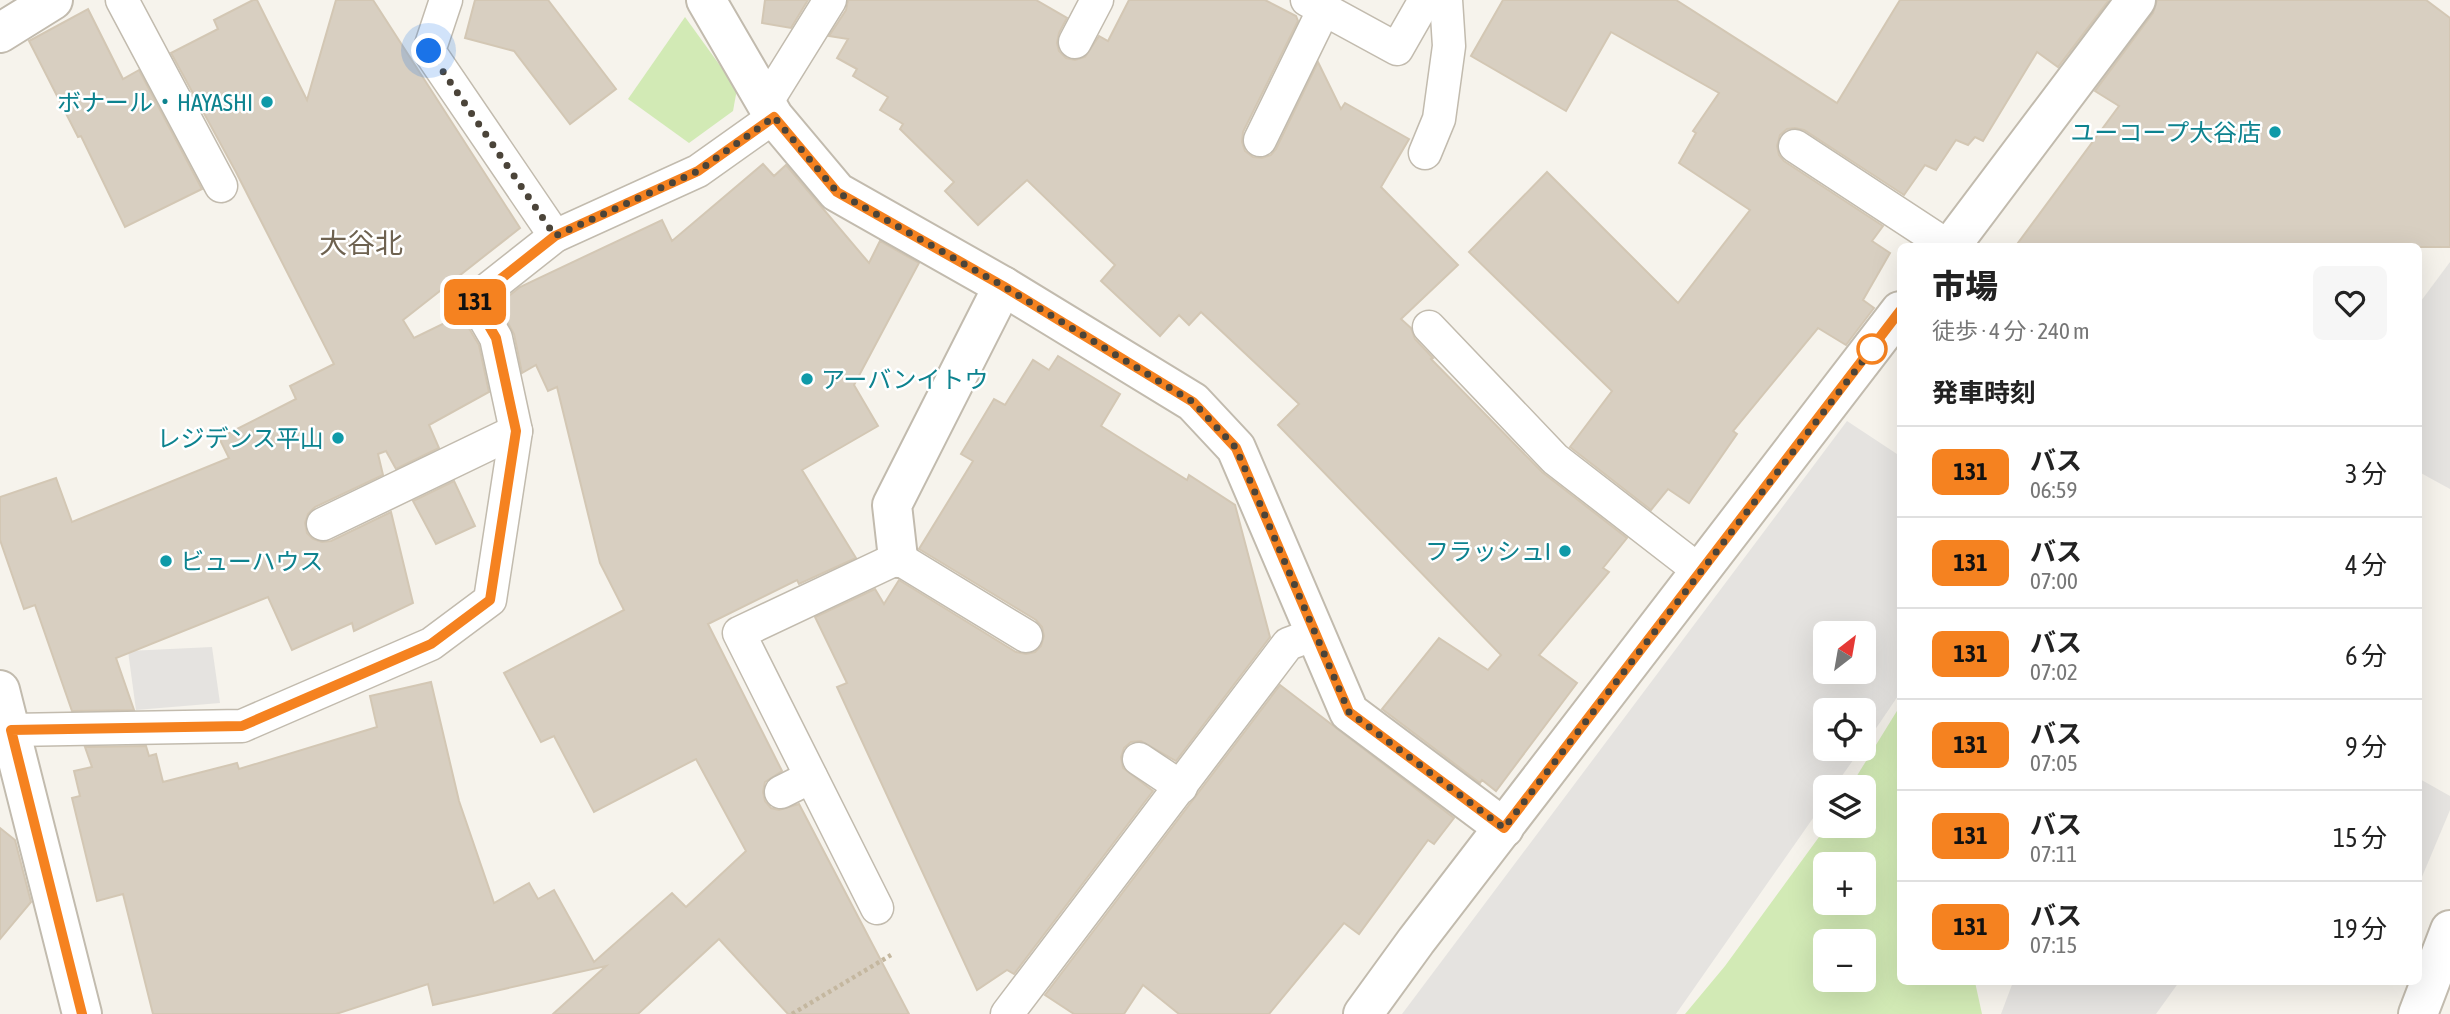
<!DOCTYPE html>
<html lang="ja">
<head>
<meta charset="utf-8">
<style>
	:root { --surface:#fff; --page:#f6f6f6; --text:#222; --muted:#767676; --line:#e0e0e0 }
	body { margin:0; font-family:"Asap Condensed","Noto Sans JP",sans-serif; background:var(--page); color:var(--text); height:100vh; display:flex; flex-direction:column; font-size:26px; white-space:nowrap }
	* { box-sizing:border-box; margin:0 }
	p { font-size:23px; color:var(--muted) }
	.icon { flex:none; width:38px; height:38px; fill:none; stroke:currentColor; stroke-width:2; stroke-linecap:round; stroke-linejoin:round }
	.map { position:relative; flex:1; overflow:hidden }
	.details { position:absolute; left:1897px; top:243px; width:525px; height:742px; display:flex; flex-direction:column; background:var(--surface); border-radius:10px; box-shadow:0 7px 28px #0002 }
	.details>* { flex:none }
	.badge { padding:0 14px; border-radius:10px; font-size:24px; line-height:46px }
	.needle { width:46px; rotate:31deg }
	.tools { position:absolute; left:1813px; top:621px; display:grid; gap:14px }
	.tools a { display:grid; place-items:center; width:63px; height:63px; border-radius:10px; background:var(--surface); box-shadow:0 7px 28px #0002; font-size:35px }
	.you { position:absolute; width:35px; height:35px; margin:-18px; border:5px solid #fff; border-radius:50%; background:#1a73e8; box-shadow:0 0 0 10px #1a73e833 }
	.map>.badge { position:absolute; translate:-50% -50%; box-shadow:0 0 0 4px #fff }
	h2 { padding:0 35px; font-size:26px; line-height:63px }
	.round { display:grid; place-items:center; flex:none; width:74px; height:74px; border-radius:10px; background:var(--page) }
	.head { display:flex; align-items:center; justify-content:space-between; height:119px; padding:0 35px }
	h1 { font-size:33px; font-weight:800; line-height:52px }
	ul { padding:0; list-style:none }
	li { display:flex; align-items:center; gap:21px; height:91px; padding:0 35px; border-top:2px solid var(--line) }
	li div { flex:1 }
	li b { display:block; font-size:26px }
	li em { font-style:normal }
	li .badge { min-width:77px; font-weight:700; text-align:center }
	.map>svg:first-child { display:block }
	.green { fill:#d2eab5; fill-rule:evenodd }
	.parking { fill:#e5e3e0; fill-rule:evenodd }
	.building { fill:#d8cfc1; stroke:#d3c7b4; stroke-width:2 }
	.lines { fill:none; stroke-linecap:round; stroke-linejoin:round }
	.lane-casing { stroke:#c2bbae; stroke-width:35 }
	.street-casing { stroke:#c2bbae; stroke-width:42 }
	.path { stroke:#c4b79f; stroke-width:4.5; stroke-dasharray:3.5 3.5; stroke-linecap:butt }
	.lane { stroke:#fff; stroke-width:32 }
	.street { stroke:#fff; stroke-width:38 }
	.line-casing { stroke:#fff; stroke-width:16 }
	.line { stroke:#f58220; stroke-width:10 }
	.walk { stroke:#4b4439; stroke-width:7; stroke-dasharray:0 12.6 }
	.culture-dot { fill:#0f9aa8; stroke:#fff; stroke-width:2.5 }
	.stop-dot { fill:#fff; stroke:#f58220; stroke-width:3.5 }
	.labels { text-anchor:middle; dominant-baseline:central; stroke-width:5; stroke-linejoin:round; paint-order:stroke }
	.culture-label { font-size:24px; fill:#0d838f; stroke:#fff; text-anchor:end }
	.quarter-label { font-size:28px; fill:#6e6250; stroke:#fff }
</style>
</head>
<body>
<div class="map">
<svg width="2450" height="1014" viewBox="0 0 2450 1014">
	<rect width="100%" height="100%" fill="#f6f3ec"/>
	<g class="green">
		<polygon points="685,17 737,89 733,111 689,143 628,99"/>
		<path d="M1900,706V982H1975L1982,1014H1685L1725,966L1827,826H1864V788L1850,787ZM1825,864H1864V903H1825ZM1825,942H1864V980H1825Z"/>
	</g>
	<g class="parking">
		<polygon points="2450,262 2450,489 2419,472 2418,305"/>
		<path d="M1847,421L1900,456V693L1864,746V710H1825V749H1861L1834,787L1825,788V801L1676,1014H1402ZM1825,634H1864V672H1825Z"/>
		<polygon points="212,647 220,703 136,710 128,651"/>
		<polygon points="2418,778 2450,796 2450,810 2419,884"/>
		<polygon points="2013,982 2179,982 2156,1014 2001,1014"/>
	</g>
	<g class="building">
		<polygon points="253,0 257,0 307,100 336,0 373,0 520,228 403,320 414,338 461,315 479,345 489,392 429,425 439,448 396,469 386,451 378,454 383,475 315,507 308,514 305,523 307,533 313,539 322,542 331,541 391,512 413,603 354,631 352,623 292,650 268,597 116,658 134,710 72,711 35,605 24,609 0,540 0,497 56,478 72,522 229,458 219,438 296,399 290,386 334,364 236,172 171,53 218,29 214,20"/>
		<polygon points="475,0 548,0 616,89 570,124 514,51 465,38"/>
		<polygon points="765,0 808,0 791,28 762,23"/>
		<polygon points="848,0 1036,0 1067,18 1059,33 1057,43 1059,51 1066,58 1075,60 1085,57 1099,36 1108,41 1129,0 1265,0 1296,16 1298,21 1243,132 1242,142 1245,151 1253,157 1262,158 1271,155 1276,149 1318,62 1341,109 1345,103 1409,139 1381,187 1458,265 1401,319 1411,328 1415,339 1433,358 1431,359 1542,472 1627,538 1603,568 1609,572 1539,655 1577,683 1496,791 1482,780 1480,783 1382,709 1439,638 1488,670 1501,655 1278,425 1299,404 1201,312 1189,325 1179,315 1160,336 1101,281 1115,265 1027,180 978,225 945,191 954,182 900,129 903,124 880,110 888,97 853,76 857,69 837,58 848,39 829,36 846,10"/>
		<polygon points="1503,0 1676,0 1837,103 1900,0 2109,0 2058,67 2037,52 1983,141 1975,137 1968,145 1956,140 1936,170 1925,165 1904,195 1804,130 1795,128 1787,129 1780,135 1777,146 1779,155 1784,161 1883,226 1872,241 1890,253 1863,300 1874,308 1846,345 1818,328 1733,431 1737,434 1689,503 1668,489 1651,510 1570,447 1612,391 1469,252 1547,172 1678,303 1750,210 1679,163 1696,133 1693,131 1719,93 1611,32 1566,111 1471,56"/>
		<polygon points="2157,0 2426,0 2450,18 2450,247 2015,247 2119,106 2095,91 2153,13"/>
		<polygon points="88,9 123,79 139,70 202,189 125,227 81,136 78,137 29,41"/>
		<polygon points="763,164 774,176 786,165 869,263 880,241 919,263 854,385 878,426 802,470 856,558 799,584 797,580 708,624 782,771 765,782 763,792 765,801 771,808 779,810 799,804 909,1014 788,1014 719,939 638,1014 553,1014 606,966 433,1005 428,984 336,1014 153,1014 123,894 97,901 72,798 80,796 74,771 92,767 85,747 146,746 149,756 156,754 163,782 237,763 239,769 377,727 370,696 431,682 459,801 494,903 529,883 538,899 554,890 594,962 672,893 686,907 746,851 696,759 594,812 554,736 541,742 504,673 624,610 600,563 557,387 548,391 536,365 522,373 514,334 498,305 520,287 662,220 672,241"/>
		<polygon points="1058,356 1120,394 1101,426 1187,480 1189,475 1235,505 1270,637 1176,761 1141,741 1131,742 1124,748 1121,757 1123,768 1153,791 1014,974 1007,970 977,990 837,687 847,683 815,617 875,589 884,604 899,580 1016,652 1026,654 1035,652 1041,646 1044,636 1042,627 1036,620 919,549 973,461 961,454 994,399 1005,405 1033,360 1049,370"/>
		<polygon points="454,481 475,526 436,544 413,501"/>
		<polygon points="1280,685 1454,818 1434,844 1428,840 1359,934 1344,923 1269,1014 1179,1014 1143,985 1124,1014 1074,1014 1045,995"/>
		<polygon points="0,828 15,840 31,902 0,939"/>
	</g>
	<g class="lines">
		<defs>
			<g id="lane">
				<polyline points="122,0 221,186"/>
				<polyline points="446,0 429,51 555,236"/>
				<polyline points="1307,0 1397,49 1425,0"/>
				<polyline points="1075,42 1097,0"/>
				<polyline points="766,103 830,0"/>
				<polyline points="1260,140 1324,9"/>
				<polyline points="1795,146 1949,247"/>
				<polyline points="1425,153 1439,119 1449,46 1446,0"/>
				<polyline points="1429,327 1555,459 1701,572"/>
				<polyline points="323,524 516,431"/>
				<polyline points="11,730 242,726 431,644 490,600 516,431 496,338 474,300 555,236 698,171 774,117"/>
				<polyline points="1139,759 1181,787"/>
				<polyline points="781,792 811,777"/>
				<polyline points="877,908 739,633 898,558 1026,636"/>
				<polyline points="1007,1014 1288,644 1315,634"/>
			</g>
			<g id="street">
				<polyline points="706,0 774,117 837,192 1003,286 1193,402 1236,448 1349,712 1504,828"/>
				<polyline points="0,33 53,0"/>
				<polyline points="1950,247 2136,0"/>
				<polyline points="898,558 892,505 1003,286"/>
				<polyline points="0,690 82,1014"/>
				<polyline points="1363,1014 1416,941 1900,311"/>
				<polyline points="2418,1014 2450,930"/>
			</g>
		</defs>
		<use href="#lane" class="lane-casing"/>
		<use href="#street" class="street-casing"/>
		<polyline class="path" points="792,1014 891,955"/>
		<use href="#lane" class="lane"/>
		<use href="#street" class="street"/>
	</g>
	<g class="lines">
		<defs>
			<polyline id="line" points="82,1014 11,730 242,726 431,644 490,600 516,431 496,338 474,300 555,236 698,171 774,117 837,192 1003,286 1193,402 1236,448 1349,712 1504,828 1900,311"/>
		</defs>
		<use href="#line" class="line-casing"/>
		<use href="#line" class="line"/>
		<polyline class="walk" points="429,51 555,236 698,171 774,117 837,192 1003,286 1193,402 1236,448 1349,712 1504,828 1872,349"/>
	</g>
	<g class="culture-dot">
		<circle cx="267" cy="102" r="7"/>
		<circle cx="2275" cy="132" r="7"/>
		<circle cx="807" cy="379" r="7"/>
		<circle cx="338" cy="438" r="7"/>
		<circle cx="1565" cy="551" r="7"/>
		<circle cx="166" cy="561" r="7"/>
	</g>
	<circle class="stop-dot" cx="1872" cy="349" r="14"/>
	<g class="labels">
		<g class="culture-label">
			<text x="253" y="102">ボナール・HAYASHI</text>
			<text x="2261" y="132">ユーコープ大谷店</text>
			<text x="821" y="379" text-anchor="start">アーバンイトウ</text>
			<text x="324" y="438">レジデンス平山</text>
			<text x="1551" y="551">フラッシュI</text>
			<text x="180" y="561" text-anchor="start">ビューハウス</text>
		</g>
		<g class="quarter-label">
			<text x="361" y="243">大谷北</text>
		</g>
	</g>
</svg>
<div class="tools">
<a><svg class="needle" viewBox="-14 -14 28 28"><path d="M0-13l5 13h-10z" fill="#e53935"/><path d="M0 13l5-13h-10z" fill="#767676"/></svg></a>
<a><svg class="icon" aria-label="locate" viewBox="0 0 24 24"><circle cx="12" cy="12" r="6"/><path d="M12 2v4M12 18v4M2 12h4M18 12h4"/></svg></a>
<a><svg class="icon" aria-label="layers" viewBox="0 0 24 24"><path d="M12 4l9 5-9 5-9-5zM3 14l9 5 9-5"/></svg></a>
<a>+</a>
<a>−</a>
</div>
<div class="you" style="left:429px;top:51px"></div>
<b class="badge" style="left:475px;top:302px;background:#f58220;color:#111">131</b>
<section class="details">
<div class="head"><div><h1>市場</h1><p>徒歩 · 4 分 · 240 m</p></div><a class="round"><svg class="icon" aria-label="heart" viewBox="0 0 24 24"><path d="M12 20l-8-8c-3-5 5-10 8-4 3-6 11-1 8 4z"/></svg></a></div>
<h2>発車時刻</h2>
<ul>
<li><span class="badge" style="background:#f58220;color:#111">131</span><div><b>バス</b><p>06:59</p></div><em>3 分</em></li>
<li><span class="badge" style="background:#f58220;color:#111">131</span><div><b>バス</b><p>07:00</p></div><em>4 分</em></li>
<li><span class="badge" style="background:#f58220;color:#111">131</span><div><b>バス</b><p>07:02</p></div><em>6 分</em></li>
<li><span class="badge" style="background:#f58220;color:#111">131</span><div><b>バス</b><p>07:05</p></div><em>9 分</em></li>
<li><span class="badge" style="background:#f58220;color:#111">131</span><div><b>バス</b><p>07:11</p></div><em>15 分</em></li>
<li><span class="badge" style="background:#f58220;color:#111">131</span><div><b>バス</b><p>07:15</p></div><em>19 分</em></li>
</ul>
</section>
</div>
</body>
</html>
